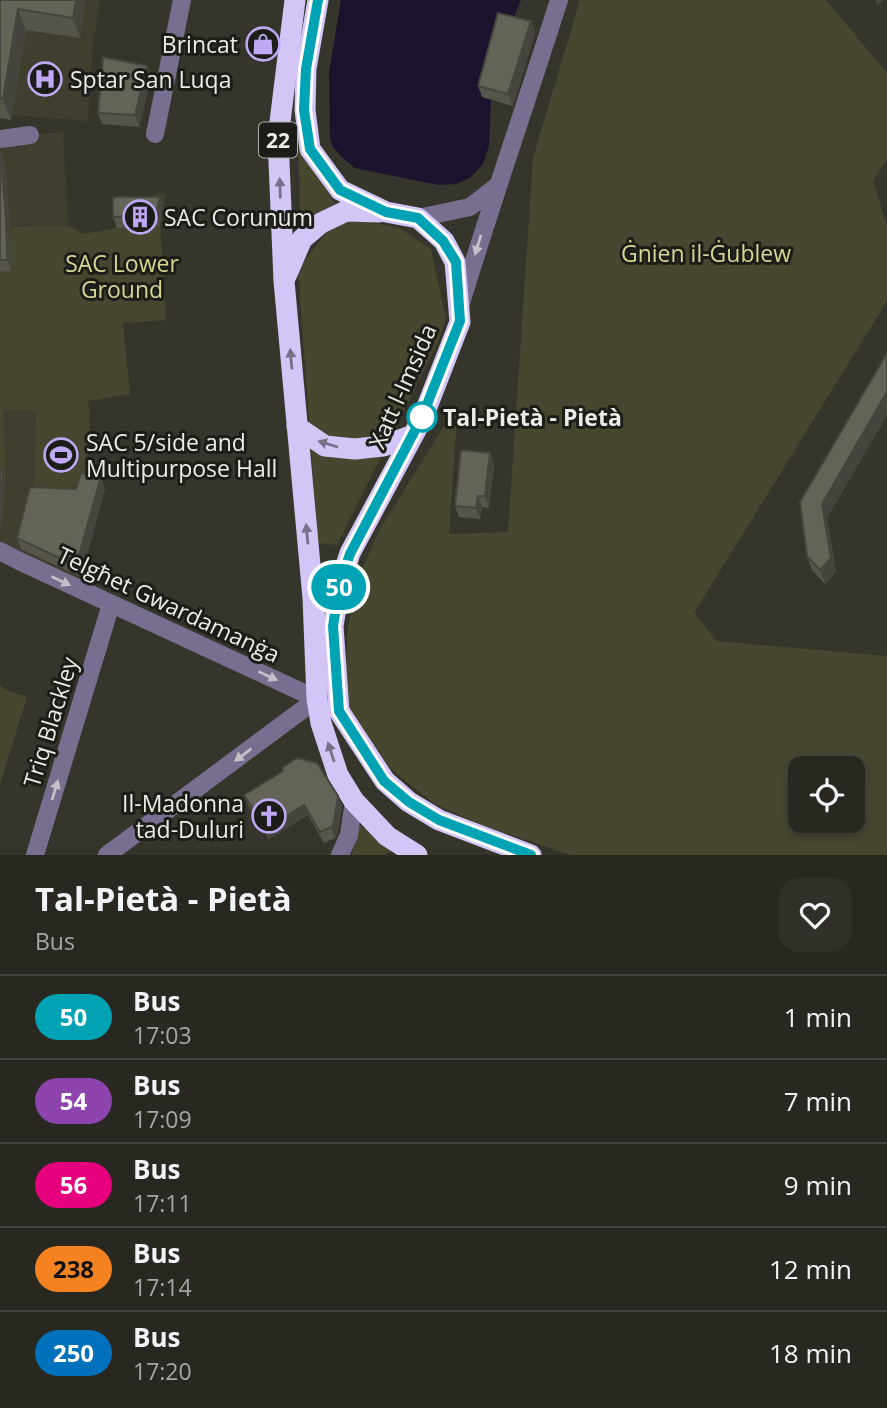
<!DOCTYPE html>
<html lang="en">
<head>
<meta charset="utf-8">
<style>
	:root { --surface:#282820; --page:#303029; --text:#f1f3f6; --muted:#a5a6a5; --line:#44443e }
	body { margin:0; font-family:"Open Sans",sans-serif; background:var(--page); color:var(--text); height:100vh; display:flex; flex-direction:column; font-size:26px; white-space:nowrap }
	* { box-sizing:border-box; margin:0 }
	p { font-size:23px; color:var(--muted) }
	.icon { flex:none; width:38px; height:38px; fill:none; stroke:currentColor; stroke-width:2; stroke-linecap:round; stroke-linejoin:round }
	.map { position:relative; height:855px; overflow:hidden }
	.sheet { display:flex; flex-direction:column; background:var(--surface); flex:1 }
	.sheet>* { flex:none }
	.badge { padding:0 14px; border-radius:23px; font-size:24px; line-height:46px }
	.tools { position:absolute; left:788px; top:756px; display:grid; gap:14px }
	.tools a { display:grid; place-items:center; width:77px; height:77px; border-radius:14px; background:var(--surface); box-shadow:0 4px 10px #0003,0 0 0 2px var(--line); font-size:35px }
	.map>.badge { position:absolute; translate:-50% -50%; box-shadow:0 0 0 4px #fff }
	.round { display:grid; place-items:center; flex:none; width:74px; height:74px; border-radius:21px; background:var(--page) }
	.headline { display:flex; align-items:center; justify-content:space-between; height:119px; padding:0 35px }
	h1 { font-size:33px; font-weight:700; line-height:52px }
	ul { padding:0; list-style:none }
	li { display:flex; align-items:center; gap:21px; height:84px; padding:0 35px; border-top:2px solid var(--line) }
	li div { flex:1 }
	li b { display:block; font-size:26px }
	li em { font-style:normal }
	li .badge { min-width:77px; font-weight:700; text-align:center }
	.map>svg:first-child { display:block }
	.built { fill:#403f2f }
	.green { fill:#47462f; fill-rule:evenodd }
	.water { fill:#1c122e }
	.lines { fill:none; stroke-linecap:round; stroke-linejoin:round }
	.minor { stroke:#786f90; stroke-width:18 }
	.highway { stroke:#d3c5f6; stroke-width:21 }
	.wall { fill:#55554c }
	.shaded-wall { fill:#45453e }
	.building { fill:#636358; stroke:#45453e; stroke-width:2 }
	.oneway { fill:#787087 }
	.oneway2 { fill:#c3c0c8 }
	.line-casing { stroke:#fff; stroke-width:16 }
	.line { stroke:#00a3b4; stroke-width:10 }
	.stop-dot { fill:#fff; stroke:#00a3b4; stroke-width:3.5 }
	.labels { text-anchor:middle; dominant-baseline:central; stroke-width:6; stroke-linejoin:round; paint-order:stroke }
	.shield { fill:#1c1c18; stroke:#aeaea8; stroke-width:2 }
	.shield-label { font-size:21px; font-weight:bold; fill:#ecece6 }
	.poi-label { font-size:23px; fill:#ecece6; stroke:#1c1c18; text-anchor:start }
	.park-label { font-size:23px; fill:#d8d594; stroke:#1c1c18 }
	.street-label { font-size:23px; fill:#ecece6; stroke:#1c1c18 }
	.stop-label { font-size:23px; font-weight:bold; fill:#ecece6; stroke:#1c1c18; text-anchor:start }
</style>
</head>
<body>
<div class="map">
<svg width="887" height="855" viewBox="0 0 887 855">
	<rect width="100%" height="100%" fill="#35352b"/>
	<g class="built">
		<polygon points="0,0 100,0 93,44 88,121 0,114"/>
		<polygon points="63,132 68,225 83,234 117,228 117,209 153,208 153,194 167,193 160,226 166,320 123,323 130,394 88,401 90,413 85,484 105,488 77,588 0,551 0,139"/>
	</g>
	<g class="green">
		<path d="M580,0H826L887,73V160L873,181L887,226V301L694,613L717,641L887,656V855H571L482,825L435,804L391,769L344,700L348,627L360,573L379,531L458,403L449,534L508,532L533,158ZM800,768H852V821H800Z"/>
		<polygon points="298,129 312,169 335,204 300,222"/>
		<polygon points="347,222 369,222 399,228 431,249 446,319 438,342 337,545 318,543 298,269 327,232"/>
		<path d="M68,226L83,234L117,228L160,226L166,320L123,323L130,394L88,401C92,427 87,475 80,500L34,499L36,411L3,410L6,479L0,478V272L11,271L10,229L16,227Z"/>
		<polygon points="0,685 6,690 27,697 0,784"/>
		<polygon points="360,825 394,850 384,855 352,855"/>
	</g>
	<polygon class="water" points="341,0 521,0 482,97 491,100 489,146 483,164 470,178 456,184 438,185 355,168 343,158 333,147 330,139 329,73"/>
	<g class="lines">
		<g class="minor">
			<polyline points="155,134 182,0"/>
			<polyline points="0,139 30,135"/>
			<polyline points="418,218 470,207 497,186"/>
			<path d="M461,303C492,201 527,101 559,0"/>
			<polyline points="0,551 19,561 317,699 107,855"/>
			<polyline points="35,855 111,604"/>
			<polyline points="340,855 349,835 354,801"/>
		</g>
		<g class="highway">
			<polyline points="295,0 278,138 284,281 313,598 317,699 321,723 338,775 354,801 387,836 417,855"/>
			<polyline points="318,0 306,69 305,110 310,149 340,190 386,212 418,218 444,241 455,262 460,322 423,417 350,553 340,584 333,626 339,711 385,781 409,802 439,820 531,855"/>
			<polyline points="286,276 302,239 321,223 346,211 379,212"/>
			<polyline points="297,427 325,446 355,449 383,446 411,436"/>
		</g>
	</g>
	<g class="wall">
		<polygon points="0,0 86,0 80,38 26,30 11,120 0,118"/>
		<polygon points="531,21 535,33 513,106 482,97 478,86"/>
		<polygon points="147,66 151,77 139,127 102,124 98,113"/>
		<polygon points="0,152 5,164 10,229 11,271 0,272"/>
		<polygon points="164,209 160,226 117,228 113,217"/>
		<polygon points="887,353 887,415 827,518 836,572 825,584 812,570 807,556"/>
		<polygon points="490,453 494,465 489,508 482,507 480,519 459,517 455,506"/>
		<polygon points="105,488 81,577 21,549 17,538"/>
		<polygon points="244,795 338,796 342,806 338,832 335,838 324,843 308,815 269,839 248,805"/>
	</g>
	<g class="shaded-wall">
		<polygon points="76,0 86,0 80,38 73,18"/>
		<polygon points="875,0 885,0 877,6"/>
		<polygon points="18,9 26,30 11,120 3,99"/>
		<polygon points="531,21 535,33 513,106 508,94"/>
		<polygon points="147,66 151,77 139,127 135,115"/>
		<polygon points="1,152 5,164 10,229 11,271 7,260"/>
		<polygon points="160,197 164,209 160,226 156,214"/>
		<polygon points="887,392 887,415 827,518 836,572 825,584 820,570 822,504"/>
		<polygon points="490,453 494,465 489,508 485,496"/>
		<polygon points="3,471 6,479 1,531 0,532 0,507"/>
		<polygon points="101,477 105,488 81,577 76,566"/>
		<polygon points="478,496 482,507 480,519 476,508"/>
		<polygon points="338,796 342,806 338,832 335,838 332,827"/>
		<polygon points="304,805 308,815 269,839 266,829"/>
	</g>
	<g class="building">
		<polygon points="0,0 76,0 73,18 18,9 3,99 0,98"/>
		<polygon points="498,13 531,21 508,94 478,86"/>
		<polygon points="103,57 147,66 135,115 98,113"/>
		<polygon points="0,152 6,217 7,260 0,260"/>
		<polygon points="113,197 160,197 156,214 113,217"/>
		<polygon points="887,353 887,392 822,504 831,558 820,570 807,556 800,502"/>
		<polygon points="461,450 490,453 485,496 478,496 476,508 455,506"/>
		<polygon points="0,471 3,471 0,507"/>
		<polygon points="81,473 101,477 76,566 17,538 30,487 76,489"/>
		<polygon points="297,758 317,763 338,796 334,821 332,827 320,832 304,805 266,829 244,795 283,771 282,768"/>
	</g>
	<defs><path id="oneway-solid" d="M-6-.8H1V-3.2L6.5 0L1 3.2V.8H-6Z" transform="scale(1.75)"/></defs>
	<g class="oneway">
		<use href="#oneway-solid" transform="translate(280 188) rotate(-92)"/>
		<use href="#oneway-solid" transform="translate(291 359) rotate(-95)"/>
		<use href="#oneway-solid" transform="translate(328 444) rotate(-163)"/>
		<use href="#oneway-solid" transform="translate(307 534) rotate(-95)"/>
		<use href="#oneway-solid" transform="translate(331 752) rotate(-108)"/>
	</g>
	<g class="oneway2">
		<use href="#oneway-solid" transform="translate(478 245) rotate(107)"/>
		<use href="#oneway-solid" transform="translate(61 581) rotate(25)"/>
		<use href="#oneway-solid" transform="translate(268 676) rotate(25)"/>
		<use href="#oneway-solid" transform="translate(243 755) rotate(143)"/>
		<use href="#oneway-solid" transform="translate(55 790) rotate(-73)"/>
	</g>
	<g class="lines">
		<defs>
			<polyline id="line" points="318,0 306,69 305,89 304,110 310,149 340,190 386,212 418,218 443,241 456,262 460,321 422,417 350,554 340,583 333,626 339,711 384,781 409,802 439,820 531,855"/>
		</defs>
		<use href="#line" class="line-casing"/>
		<use href="#line" class="line"/>
	</g>
	<defs>
		<symbol id="shop-ring" viewBox="-11 -11 22 22"><circle r="9.5" fill="#1c1c18" stroke="#bfa9f4" stroke-width="1.5"/><path d="M-5-2.5h2.3a2.7 3.5 0 0 1 5.4 0H5L5.5 6h-11ZM-1.5-2.5h3a1.5 2.3 0 0 0-3 0Z" fill="#bfa9f4"/></symbol>
		<symbol id="hospital-ring" viewBox="-11 -11 22 22"><circle r="9.5" fill="#1c1c18" stroke="#bfa9f4" stroke-width="1.5"/><path d="M-5-5h3v3.5h4V-5h3V5h-3V1.5h-4V5h-3Z" fill="#bfa9f4"/></symbol>
		<symbol id="building-ring" viewBox="-11 -11 22 22"><circle r="9.5" fill="#1c1c18" stroke="#bfa9f4" stroke-width="1.5"/><path d="M-4-6H4V6H1V3H-1V6H-4ZM-2.5-4.3h1.7v1.8h-1.7ZM.8-4.3h1.7v1.8H.8ZM-2.5-1h1.7V.8h-1.7ZM.8-1h1.7V.8H.8Z" fill="#bfa9f4"/></symbol>
		<symbol id="stadium-ring" viewBox="-11 -11 22 22"><circle r="9.5" fill="#1c1c18" stroke="#bfa9f4" stroke-width="1.5"/><path d="M0-5a6.5 5 0 1 0 0 10a6.5 5 0 1 0 0-10ZM-3.5-1.8h7v3.6h-7Z" fill="#bfa9f4"/></symbol>
		<symbol id="church-ring" viewBox="-11 -11 22 22"><circle r="9.5" fill="#1c1c18" stroke="#bfa9f4" stroke-width="1.5"/><path d="M-1.2-6h2.4v3.5h3.3v2.4h-3.3V6h-2.4V-.1h-3.3v-2.4h3.3Z" fill="#bfa9f4"/></symbol>
	</defs>
	<g fill-rule="evenodd">
		<use href="#shop-ring" x="244" y="25" width="38" height="38"/>
		<use href="#hospital-ring" x="26" y="60" width="38" height="38"/>
		<use href="#building-ring" x="121" y="198" width="38" height="38"/>
		<use href="#stadium-ring" x="42" y="436" width="38" height="38"/>
		<use href="#church-ring" x="250" y="797" width="38" height="38"/>
	</g>
	<circle class="stop-dot" cx="422" cy="417" r="14"/>
	<g class="labels">
		<rect class="shield" x="259" y="122.5" width="38" height="35" rx="5"/>
		<g class="shield-label">
			<text x="278" y="140">22</text>
		</g>
		<g class="poi-label">
			<text x="238" y="44" text-anchor="end">Brincat</text>
			<text x="70" y="79">Sptar San Luqa</text>
			<text x="164" y="217">SAC Corunum</text>
			<text x="86" y="442">SAC 5/side and<tspan x="86" dy="26">Multipurpose Hall</tspan></text>
			<text x="244" y="803" text-anchor="end">Il-Madonna<tspan x="244" dy="26">tad-Duluri</tspan></text>
		</g>
		<g class="park-label">
			<text x="706" y="253">Ġnien il-Ġublew</text>
			<text x="122" y="263">SAC Lower<tspan x="122" dy="26">Ground</tspan></text>
		</g>
		<g class="street-label">
			<text transform="translate(402 386) rotate(-66)">Xatt l-Imsida</text>
			<text transform="translate(169 604) rotate(25)">Telgħet Gwardamanġa</text>
			<text transform="translate(50 722) rotate(-73)">Triq Blackley</text>
		</g>
		<g class="stop-label">
			<text x="443" y="417">Tal-Pietà - Pietà</text>
		</g>
	</g>
</svg>
<div class="tools">
<a><svg class="icon" aria-label="locate" viewBox="0 0 24 24"><circle cx="12" cy="12" r="6"/><path d="M12 2v4M12 18v4M2 12h4M18 12h4"/></svg></a>
</div>
<b class="badge" style="left:339px;top:587px;background:#00a3b4;color:#fff">50</b>
</div>
<section class="sheet">
<div class="headline"><div><h1>Tal-Pietà - Pietà</h1><p>Bus</p></div><a class="round"><svg class="icon" aria-label="heart" viewBox="0 0 24 24"><path d="M12 20l-8-8c-3-5 5-10 8-4 3-6 11-1 8 4z"/></svg></a></div>
<ul>
<li><span class="badge" style="background:#00a3b4;color:#fff">50</span><div><b>Bus</b><p>17:03</p></div><em>1 min</em></li>
<li><span class="badge" style="background:#8e44ad;color:#fff">54</span><div><b>Bus</b><p>17:09</p></div><em>7 min</em></li>
<li><span class="badge" style="background:#e6007e;color:#fff">56</span><div><b>Bus</b><p>17:11</p></div><em>9 min</em></li>
<li><span class="badge" style="background:#f58220;color:#111">238</span><div><b>Bus</b><p>17:14</p></div><em>12 min</em></li>
<li><span class="badge" style="background:#0072bc;color:#fff">250</span><div><b>Bus</b><p>17:20</p></div><em>18 min</em></li>
</ul>
</section>
</body>
</html>
